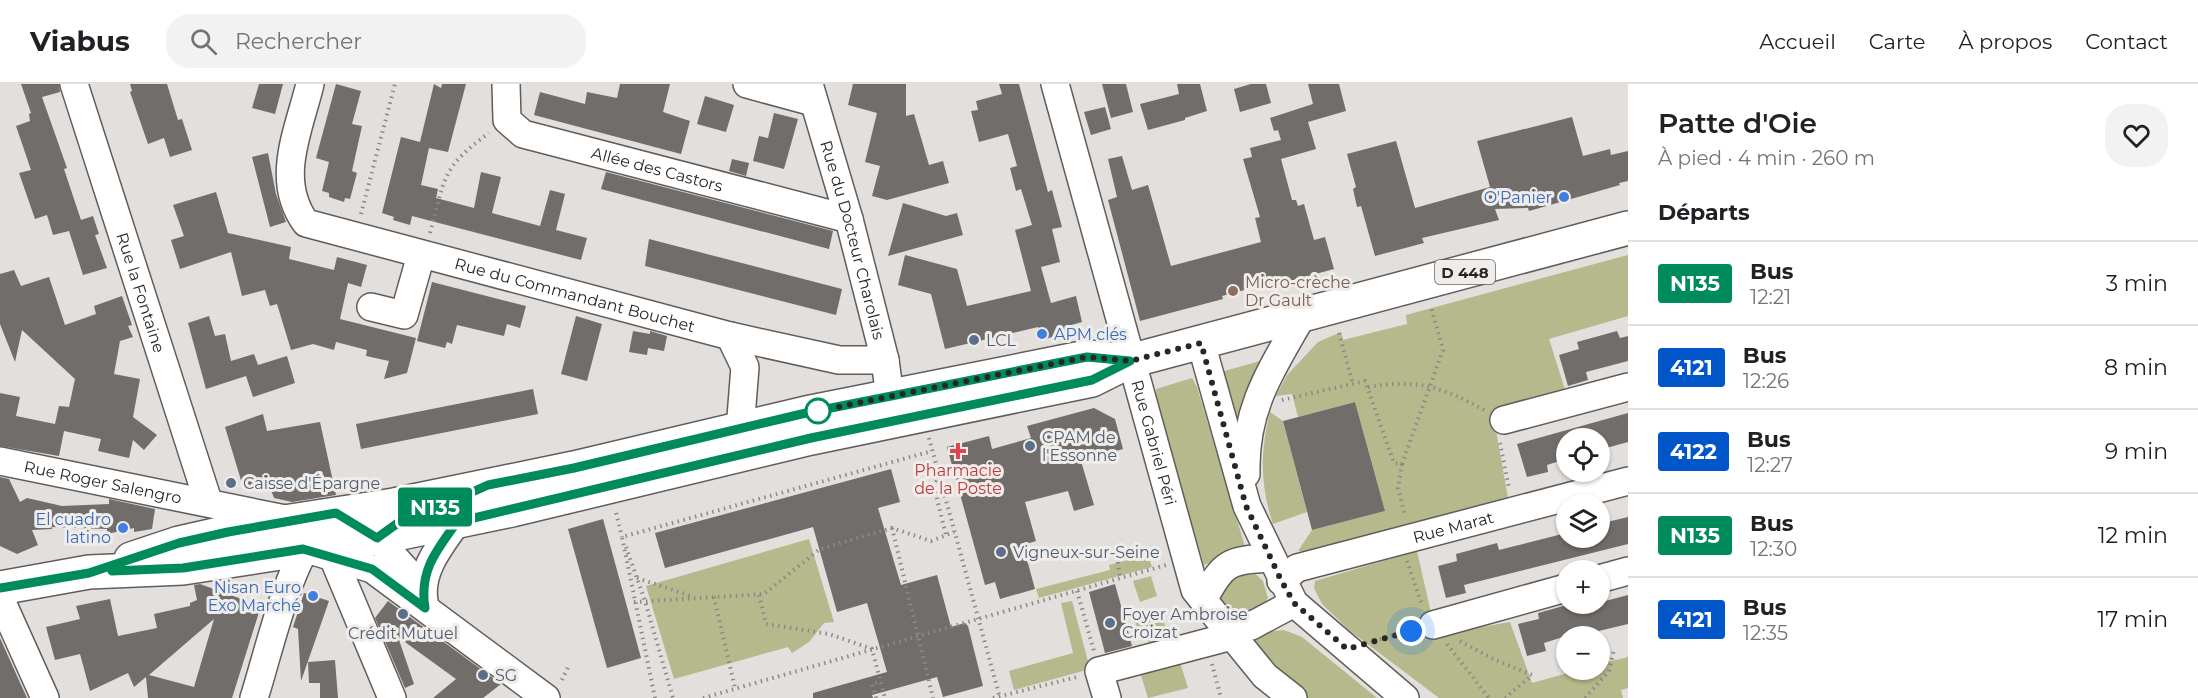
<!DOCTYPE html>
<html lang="fr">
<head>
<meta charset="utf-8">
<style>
	:root { --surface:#fff; --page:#f2f2f2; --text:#202124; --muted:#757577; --line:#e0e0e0 }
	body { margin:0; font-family:Montserrat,sans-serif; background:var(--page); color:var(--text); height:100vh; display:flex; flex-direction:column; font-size:22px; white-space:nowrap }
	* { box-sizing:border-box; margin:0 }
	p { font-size:20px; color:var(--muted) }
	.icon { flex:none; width:33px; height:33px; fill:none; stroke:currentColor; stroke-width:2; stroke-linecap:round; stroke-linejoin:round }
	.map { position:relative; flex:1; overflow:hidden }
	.details { display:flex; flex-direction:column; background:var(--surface); width:570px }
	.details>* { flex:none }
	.badge { padding:0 12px; border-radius:4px; font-size:21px; line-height:39px }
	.tools { position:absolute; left:1556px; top:344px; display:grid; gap:12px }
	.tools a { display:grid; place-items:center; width:54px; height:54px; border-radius:50%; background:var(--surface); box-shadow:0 2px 4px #0004; font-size:30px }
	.you { position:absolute; width:30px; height:30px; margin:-15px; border:4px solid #fff; border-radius:50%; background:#1a73e8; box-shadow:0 0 0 9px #1a73e833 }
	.map>.badge { position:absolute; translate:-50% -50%; box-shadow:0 0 0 3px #fff }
	h2 { padding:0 30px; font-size:22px; line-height:54px }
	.round { display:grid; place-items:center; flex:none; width:63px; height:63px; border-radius:24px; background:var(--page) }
	.summary { display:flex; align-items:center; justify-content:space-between; height:102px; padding:0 30px }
	h1 { font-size:28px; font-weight:600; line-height:45px }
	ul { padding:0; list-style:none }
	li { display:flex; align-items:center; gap:18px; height:84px; padding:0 30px; border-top:2px solid var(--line) }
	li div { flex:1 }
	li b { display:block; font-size:22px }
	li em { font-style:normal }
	li .badge { min-width:66px; font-weight:700; text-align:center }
	header { display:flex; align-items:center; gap:36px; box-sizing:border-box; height:84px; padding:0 30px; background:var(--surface); border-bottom:2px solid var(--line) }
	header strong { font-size:28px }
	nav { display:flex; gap:33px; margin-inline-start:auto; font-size:21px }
	.search { width:420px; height:54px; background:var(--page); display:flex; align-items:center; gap:15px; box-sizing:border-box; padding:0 21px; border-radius:24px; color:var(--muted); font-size:22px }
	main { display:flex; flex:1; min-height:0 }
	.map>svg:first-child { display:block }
	.green { fill:#b5b98b }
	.building { fill:#716d6a; fill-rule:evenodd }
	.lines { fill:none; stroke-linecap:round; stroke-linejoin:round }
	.minor-casing { stroke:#615d5a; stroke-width:30 }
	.major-casing { stroke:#615d5a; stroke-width:36 }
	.path { stroke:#8c8987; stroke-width:4; stroke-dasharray:1.5 4.5; stroke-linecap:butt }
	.minor { stroke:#fff; stroke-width:27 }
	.major { stroke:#fff; stroke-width:33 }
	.line-casing { stroke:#fff; stroke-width:14 }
	.line { stroke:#008b5a; stroke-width:9 }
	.walk { stroke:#282625; stroke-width:6; stroke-dasharray:0 10.8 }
	.shop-dot { fill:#3f7fe0; stroke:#f0ece9; stroke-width:2 }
	.education-dot { fill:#8d6e63; stroke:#f0ece9; stroke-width:2 }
	.service-dot { fill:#5c6f8a; stroke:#f0ece9; stroke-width:2 }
	.stop-dot { fill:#fff; stroke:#008b5a; stroke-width:3 }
	.health-dot { fill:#e0444e; stroke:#f0ece9; stroke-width:2 }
	.labels { text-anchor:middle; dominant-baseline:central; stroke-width:6; stroke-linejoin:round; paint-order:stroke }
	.shield { fill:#f0ece9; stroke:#646160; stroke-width:1.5 }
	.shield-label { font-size:15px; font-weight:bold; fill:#282625 }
	.street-label { font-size:16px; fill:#282625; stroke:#f0ece9 }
	.shop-label { font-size:16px; fill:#366cbe; stroke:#f0ece9; text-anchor:end }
	.education-label { font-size:16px; fill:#785e54; stroke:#f0ece9; text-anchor:start }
	.service-label { font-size:16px; fill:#4e5e75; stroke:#f0ece9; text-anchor:start }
	.health-label { font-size:16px; fill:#be3a42; stroke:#f0ece9 }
</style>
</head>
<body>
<header>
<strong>Viabus</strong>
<div class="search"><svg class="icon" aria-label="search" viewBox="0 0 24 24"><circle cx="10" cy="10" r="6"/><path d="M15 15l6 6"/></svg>Rechercher</div>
<nav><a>Accueil</a><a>Carte</a><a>À propos</a><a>Contact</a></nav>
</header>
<main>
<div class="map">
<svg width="1628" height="614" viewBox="0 0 1628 614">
	<rect width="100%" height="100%" fill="#e3dfdc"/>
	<g class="green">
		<polygon points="1628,171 1628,232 1549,255 1568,315 1494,335 1508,414 1313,467 1298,467 1312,446 1385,427 1355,318 1298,333 1292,310 1276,312 1287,291 1318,258 1341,248 1343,256 1407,240 1406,231"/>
		<polygon points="1267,275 1237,348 1221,288"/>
		<polygon points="1192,294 1197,303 1246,466 1204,481 1156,318 1156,305"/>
		<path d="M1270,328L1283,337L1307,428L1273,440C1260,401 1260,368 1270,328Z"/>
		<polygon points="809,455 834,538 824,539 809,558 792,569 788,563 674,595 646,502"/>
		<polygon points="1417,467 1436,551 1510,538 1532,599 1582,585 1599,585 1599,580 1628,573 1628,604 1621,606 1623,614 1439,614 1349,546 1322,520 1314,504 1315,497"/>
		<polygon points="1148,471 1152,483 1039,514 1036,505 1110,486 1109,481"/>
		<path d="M1250,485L1263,497L1268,514C1255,532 1239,538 1219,523L1218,511L1225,492Z"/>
		<polygon points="1151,492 1157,512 1140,518 1133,497"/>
		<polygon points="1072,517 1090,585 1014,606 1009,587 1073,569 1061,519"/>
		<polygon points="1161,526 1168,553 1149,559 1147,552 1140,553 1134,534"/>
		<polygon points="1284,546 1302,553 1377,614 1308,614 1294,604 1251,556 1256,549"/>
		<polygon points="1179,575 1188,604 1148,614 1140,588"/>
	</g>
	<g class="building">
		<polygon points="21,0 59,0 60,8 42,13 67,84 64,85 81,136 93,132 99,150 95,151 107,184 83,191 69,147 53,151 47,131 35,135 19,89 31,86 16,42 30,37 29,30 31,29"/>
		<polygon points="130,0 167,0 178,36 182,35 192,66 170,73 164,54 148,60 130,8 132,7"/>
		<polygon points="259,0 283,0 275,30 252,24"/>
		<polygon points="336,0 361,7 352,40 362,42 352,87 357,89 350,115 345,114 344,118 329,113 329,109 322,107 329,78 316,74"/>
		<polygon points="434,0 441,4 442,0 466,0 448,68 429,64 421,101 438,105 436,114 474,124 481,88 501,93 492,129 540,142 550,106 565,110 556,146 587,154 581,176 412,132 410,141 393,136 394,133 382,129 401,53 420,58"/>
		<polygon points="620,0 670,0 663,28 690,37 681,70 534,31 540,8 585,20 587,8 617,14"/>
		<polygon points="853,0 906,0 906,32 914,30 929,81 943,77 949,99 887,116 872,112 880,82 865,78 877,29 848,21"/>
		<polygon points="999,0 1019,0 1048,108 1052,106 1062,143 1052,145 1060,178 1041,183 1051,219 1076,212 1082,238 1068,242 1069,248 1042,256 1038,243 945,265 931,210 898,201 905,171 957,185 967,222 1031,207 1015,146 1032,141 1021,105 1016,107 1010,84 1017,82 1008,50 979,58 971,27 978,26 976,17 1002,10"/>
		<polygon points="1102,0 1126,0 1133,28 1111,34"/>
		<polygon points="1177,0 1200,0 1207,27 1185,34 1185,36 1148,46 1140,20 1179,10"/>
		<polygon points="1251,0 1266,0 1271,19 1240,28 1234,5"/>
		<polygon points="1308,0 1339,0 1346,27 1308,38 1316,65 1281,75 1292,116 1296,116 1298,122 1304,120 1314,156 1325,153 1334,185 1260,205 1259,202 1222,212 1223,215 1140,237 1108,116 1117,113 1108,75 1122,72 1132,106 1148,101 1171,182 1261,158 1255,134 1260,133 1243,75 1252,73 1250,64 1281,56 1278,46 1274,47 1270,34 1313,20"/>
		<polygon points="705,12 734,21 726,48 697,40"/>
		<polygon points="1105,23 1111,45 1091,51 1084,28"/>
		<polygon points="774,29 798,35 784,85 753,77 759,52 768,54"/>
		<polygon points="1572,33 1583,72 1610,65 1611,71 1628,67 1628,97 1619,99 1620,101 1529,127 1528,124 1495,125 1499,136 1422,154 1424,159 1375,172 1361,122 1357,123 1353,105 1356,103 1347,70 1396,57 1415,124 1490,103 1477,57"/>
		<polygon points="268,69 276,110 286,138 270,143 252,73"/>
		<polygon points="732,75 749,79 746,92 729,87"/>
		<polygon points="606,88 833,147 829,165 601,105"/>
		<polygon points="216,108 228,149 291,163 289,175 334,186 337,173 367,181 361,203 348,199 340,235 416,254 407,289 384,295 389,277 366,272 367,266 336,258 334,266 313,260 291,266 277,220 270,222 265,206 242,212 231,168 180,185 171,156 184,152 173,121"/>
		<polygon points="903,119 946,132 957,129 963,151 888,172"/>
		<polygon points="649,155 842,205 836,231 645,182"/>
		<polygon points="14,186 21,202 49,193 65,241 96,230 94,222 122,212 132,241 128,242 133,253 120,257 114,290 140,295 133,333 157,351 144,366 133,356 129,374 98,367 101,355 64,347 59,372 0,362 0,309 20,313 16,332 55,340 59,322 69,323 75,295 22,246 15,278 0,240 0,190"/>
		<polygon points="432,198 526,222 520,244 507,240 504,252 457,241 452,260 447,258 445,264 417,257"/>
		<polygon points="209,232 215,252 225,250 231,277 254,270 258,281 287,272 295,299 253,313 246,292 206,305 188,239"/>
		<polygon points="576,232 602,240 587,297 561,290"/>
		<polygon points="633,247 650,250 650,247 667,252 664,267 648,264 647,271 629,268"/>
		<polygon points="1617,247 1620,254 1628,252 1628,277 1586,288 1588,296 1568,302 1559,271 1579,265 1577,258"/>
		<polygon points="533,305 538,330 361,365 356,340"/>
		<polygon points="1355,318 1385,427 1312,446 1283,337"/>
		<polygon points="1094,324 1115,335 1123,365 1081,377 1094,421 1074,427 1068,407 1025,418 1036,457 1023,461 1035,505 1000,515 995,498 985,501 947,363 989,352 992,365 1031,354 1027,342"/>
		<polygon points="1628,329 1628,358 1599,366 1599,354 1566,354 1566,375 1547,381 1548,388 1527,393 1517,360"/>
		<polygon points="263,330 267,347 320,338 336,411 292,418 274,414 271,406 243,403 225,343"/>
		<polygon points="891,385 900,418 878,424 901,501 937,491 951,543 965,539 968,542 983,602 943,613 937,593 872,611 873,614 813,614 813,609 887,588 867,519 837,528 813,443 665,484 655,449"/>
		<polygon points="0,393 9,395 20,418 27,414 62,422 109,420 109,415 155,425 152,445 134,448 134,444 107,450 107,445 52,443 52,445 32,446 38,461 17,470 0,462"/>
		<polygon points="1628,433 1628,460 1464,501 1466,509 1446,514 1438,482 1457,477 1456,470 1497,459 1499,466 1566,449 1566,453 1599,453 1599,440"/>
		<polygon points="603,435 641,574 607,584 568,445"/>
		<path d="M200,500L261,522L232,614H148L146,593L134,603L128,589L90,607L80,570L55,576L46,543L80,535L76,522L110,515L118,552L157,544L154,530L190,522V519L197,516L194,501ZM214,535L194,603L149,591Z"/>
		<polygon points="1115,500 1132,562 1105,569 1089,508"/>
		<polygon points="304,509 329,517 301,597 298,545 293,543"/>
		<polygon points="1628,511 1628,540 1586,550 1566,552 1544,559 1546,567 1527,572 1518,540 1539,535 1538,529 1574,519 1577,519 1579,524"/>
		<polygon points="388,517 501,600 483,614 433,614 456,595 398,553 414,600 405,604 375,534"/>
		<polygon points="0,554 27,614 0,614"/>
		<polygon points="335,576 338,614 320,614 320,599 309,599 308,578"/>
	</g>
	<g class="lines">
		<defs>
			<g id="minor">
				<path id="s1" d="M74,0L208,417"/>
				<path id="s2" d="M310,0C299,46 274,96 306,139L730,252L839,276H885"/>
				<path id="s3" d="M506,0L507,36L523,50L849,135"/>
				<polyline points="747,0 813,18"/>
				<path id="s4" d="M809,0L849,135L885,276L890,313"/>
				<path id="s5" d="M1055,0L1195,506L1265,592L1293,614"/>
				<polyline points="371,223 404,231 421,171"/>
				<polyline points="730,252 745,283 740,346"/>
				<polyline points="1201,259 1247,422 1294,519 1405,614"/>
				<polyline points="1504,336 1628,303"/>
				<path id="s6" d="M0,377L285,435"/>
				<path d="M1246,390C1244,325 1271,286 1302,232"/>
				<polyline points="364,446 377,454 422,504"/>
				<polyline points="310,466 372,485 546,614"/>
				<polyline points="332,471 392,614"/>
				<polyline points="1599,495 1628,487"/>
				<path id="s7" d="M1281,497L1297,484L1628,397"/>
				<polyline points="0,514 45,614"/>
				<path d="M1203,516C1224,478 1228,476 1271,474"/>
				<path d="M424,517C419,487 440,462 457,438"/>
				<polyline points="1433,541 1566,504"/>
				<polyline points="1226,545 1251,542 1294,519"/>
				<path d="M254,614C267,574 288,481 314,453"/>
				<polyline points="1107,614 1099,587 1232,552"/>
			</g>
			<g id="major">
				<polyline points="131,475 179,459 245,444 394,421 574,384 806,329 1087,273 1130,277"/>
				<polyline points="0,504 89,488 183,484 377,454 512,426 811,354 1092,296 1130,277 1628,144"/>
			</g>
		</defs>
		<use href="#minor" class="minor-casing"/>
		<use href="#major" class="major-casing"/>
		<g class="path">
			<polyline points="361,130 395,0"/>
			<path d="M430,149C445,94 441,84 489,49"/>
			<polyline points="1339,249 1353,300"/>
			<path d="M1368,303C1417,295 1440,302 1484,326"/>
			<polyline points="1282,316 1365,297 1394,379 1402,380 1443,266 1431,223"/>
			<polyline points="929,354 1000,614"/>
			<polyline points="1500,359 1509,404"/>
			<polyline points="1402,380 1398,404 1405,432"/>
			<polyline points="939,391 934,403 946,451"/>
			<polyline points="616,429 622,453"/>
			<polyline points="892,444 933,614"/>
			<polyline points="626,463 645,517 673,614"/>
			<polyline points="1117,472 1120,494"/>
			<polyline points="1407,477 1422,521"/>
			<polyline points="637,494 694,513"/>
			<polyline points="1077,507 1094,567"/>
			<polyline points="759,511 766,540 829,550 872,565 885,614"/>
			<polyline points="714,513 735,604"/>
			<polyline points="634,518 764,510 820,465 892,444 931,457 954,448"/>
			<polyline points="1374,557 1413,546"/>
			<polyline points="1460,557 1493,575 1532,591 1505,614"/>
			<polyline points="1447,560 1489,614"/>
			<polyline points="1212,580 1221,614"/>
			<polyline points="562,596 569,581"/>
			<polyline points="655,614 622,453 932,367"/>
			<polyline points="703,614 1166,481"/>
			<polyline points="876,614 872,600 881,597"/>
			<polyline points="993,614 1077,593"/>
			<polyline points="1585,614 1609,587 1614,566"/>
		</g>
		<use href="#minor" class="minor"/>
		<use href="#major" class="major"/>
	</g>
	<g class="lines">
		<defs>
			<path id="line" d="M0,504L89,489L179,459L228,448L336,429L377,454L409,431L441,422L488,401L574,384L806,329L1087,273L1130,277L1092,296L811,354L457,438C436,467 419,487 425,524L372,485L303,465L183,484L112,487"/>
		</defs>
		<use href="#line" class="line-casing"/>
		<use href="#line" class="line"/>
		<polyline class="walk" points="818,327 1087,273 1130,277 1201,259 1246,422 1281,496 1294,519 1347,565 1411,547"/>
	</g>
	<g class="shop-dot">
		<circle cx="1564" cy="113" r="6"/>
		<circle cx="1042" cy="250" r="6"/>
		<circle cx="123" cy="444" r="6"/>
		<circle cx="313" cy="512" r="6"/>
	</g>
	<circle class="education-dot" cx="1233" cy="207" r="6"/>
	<g class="service-dot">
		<circle cx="974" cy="256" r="6"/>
		<circle cx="1030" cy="362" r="6"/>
		<circle cx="231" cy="399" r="6"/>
		<circle cx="1001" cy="468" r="6"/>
		<circle cx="403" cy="530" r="6"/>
		<circle cx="1110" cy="539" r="6"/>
		<circle cx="483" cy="591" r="6"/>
	</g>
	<circle class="stop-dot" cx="818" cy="327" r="12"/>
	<path class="health-dot" d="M955 358h6v6h6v6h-6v6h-6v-6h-6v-6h6z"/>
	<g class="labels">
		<rect class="shield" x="1435" y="176" width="60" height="24" rx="4.5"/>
		<g class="shield-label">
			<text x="1465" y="188">D 448</text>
		</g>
		<g class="street-label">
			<text stroke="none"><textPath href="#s3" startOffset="196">Allée des Castors</textPath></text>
			<text stroke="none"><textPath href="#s4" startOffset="162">Rue du Docteur Charolais</textPath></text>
			<text stroke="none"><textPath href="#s1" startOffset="219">Rue la Fontaine</textPath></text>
			<text stroke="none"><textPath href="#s2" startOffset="423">Rue du Commandant Bouchet</textPath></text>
			<text stroke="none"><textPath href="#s5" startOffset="372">Rue Gabriel Péri</textPath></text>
			<text stroke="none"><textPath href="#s6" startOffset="105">Rue Roger Salengro</textPath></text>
			<text stroke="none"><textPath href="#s7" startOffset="182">Rue Marat</textPath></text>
		</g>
		<g class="shop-label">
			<text x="1552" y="113">O'Panier</text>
			<text x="1054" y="250" text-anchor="start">APM clés</text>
			<text x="111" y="435">El cuadro<tspan x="111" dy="18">latino</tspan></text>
			<text x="301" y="503">Nisan Euro<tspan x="301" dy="18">Exo Marché</tspan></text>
		</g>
		<g class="education-label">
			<text x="1245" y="198">Micro-crèche<tspan x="1245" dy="18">Dr Gault</tspan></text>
		</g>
		<g class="service-label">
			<text x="986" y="256">LCL</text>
			<text x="1042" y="353">CPAM de<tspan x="1042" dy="18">l'Essonne</tspan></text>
			<text x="243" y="399">Caisse d'Épargne</text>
			<text x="1013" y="468">Vigneux-sur-Seine</text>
			<text x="1122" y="530">Foyer Ambroise<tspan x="1122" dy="18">Croizat</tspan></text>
			<text x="403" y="549" text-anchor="middle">Crédit Mutuel</text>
			<text x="495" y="591">SG</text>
		</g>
		<g class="health-label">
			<text x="958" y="386">Pharmacie<tspan x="958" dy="18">de la Poste</tspan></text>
		</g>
	</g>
</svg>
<div class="tools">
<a><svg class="icon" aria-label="locate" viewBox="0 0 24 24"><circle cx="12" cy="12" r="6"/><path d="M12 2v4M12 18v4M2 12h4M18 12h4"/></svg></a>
<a><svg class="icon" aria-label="layers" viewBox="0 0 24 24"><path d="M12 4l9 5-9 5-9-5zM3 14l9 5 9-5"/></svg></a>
<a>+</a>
<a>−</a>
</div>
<div class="you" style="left:1411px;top:547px"></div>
<b class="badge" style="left:435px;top:423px;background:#008b5a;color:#fff">N135</b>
</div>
<section class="details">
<div class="summary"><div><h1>Patte d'Oie</h1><p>À pied · 4 min · 260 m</p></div><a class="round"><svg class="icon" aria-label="heart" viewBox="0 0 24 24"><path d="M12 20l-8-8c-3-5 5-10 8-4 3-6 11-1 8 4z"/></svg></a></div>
<h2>Départs</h2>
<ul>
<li><span class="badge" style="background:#008b5a;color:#fff">N135</span><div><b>Bus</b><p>12:21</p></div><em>3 min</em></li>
<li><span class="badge" style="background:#0055c8;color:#fff">4121</span><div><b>Bus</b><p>12:26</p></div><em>8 min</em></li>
<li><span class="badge" style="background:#0055c8;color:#fff">4122</span><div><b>Bus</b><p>12:27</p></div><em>9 min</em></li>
<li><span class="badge" style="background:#008b5a;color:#fff">N135</span><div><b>Bus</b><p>12:30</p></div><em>12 min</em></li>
<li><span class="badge" style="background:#0055c8;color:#fff">4121</span><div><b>Bus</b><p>12:35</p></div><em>17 min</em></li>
</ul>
</section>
</main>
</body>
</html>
